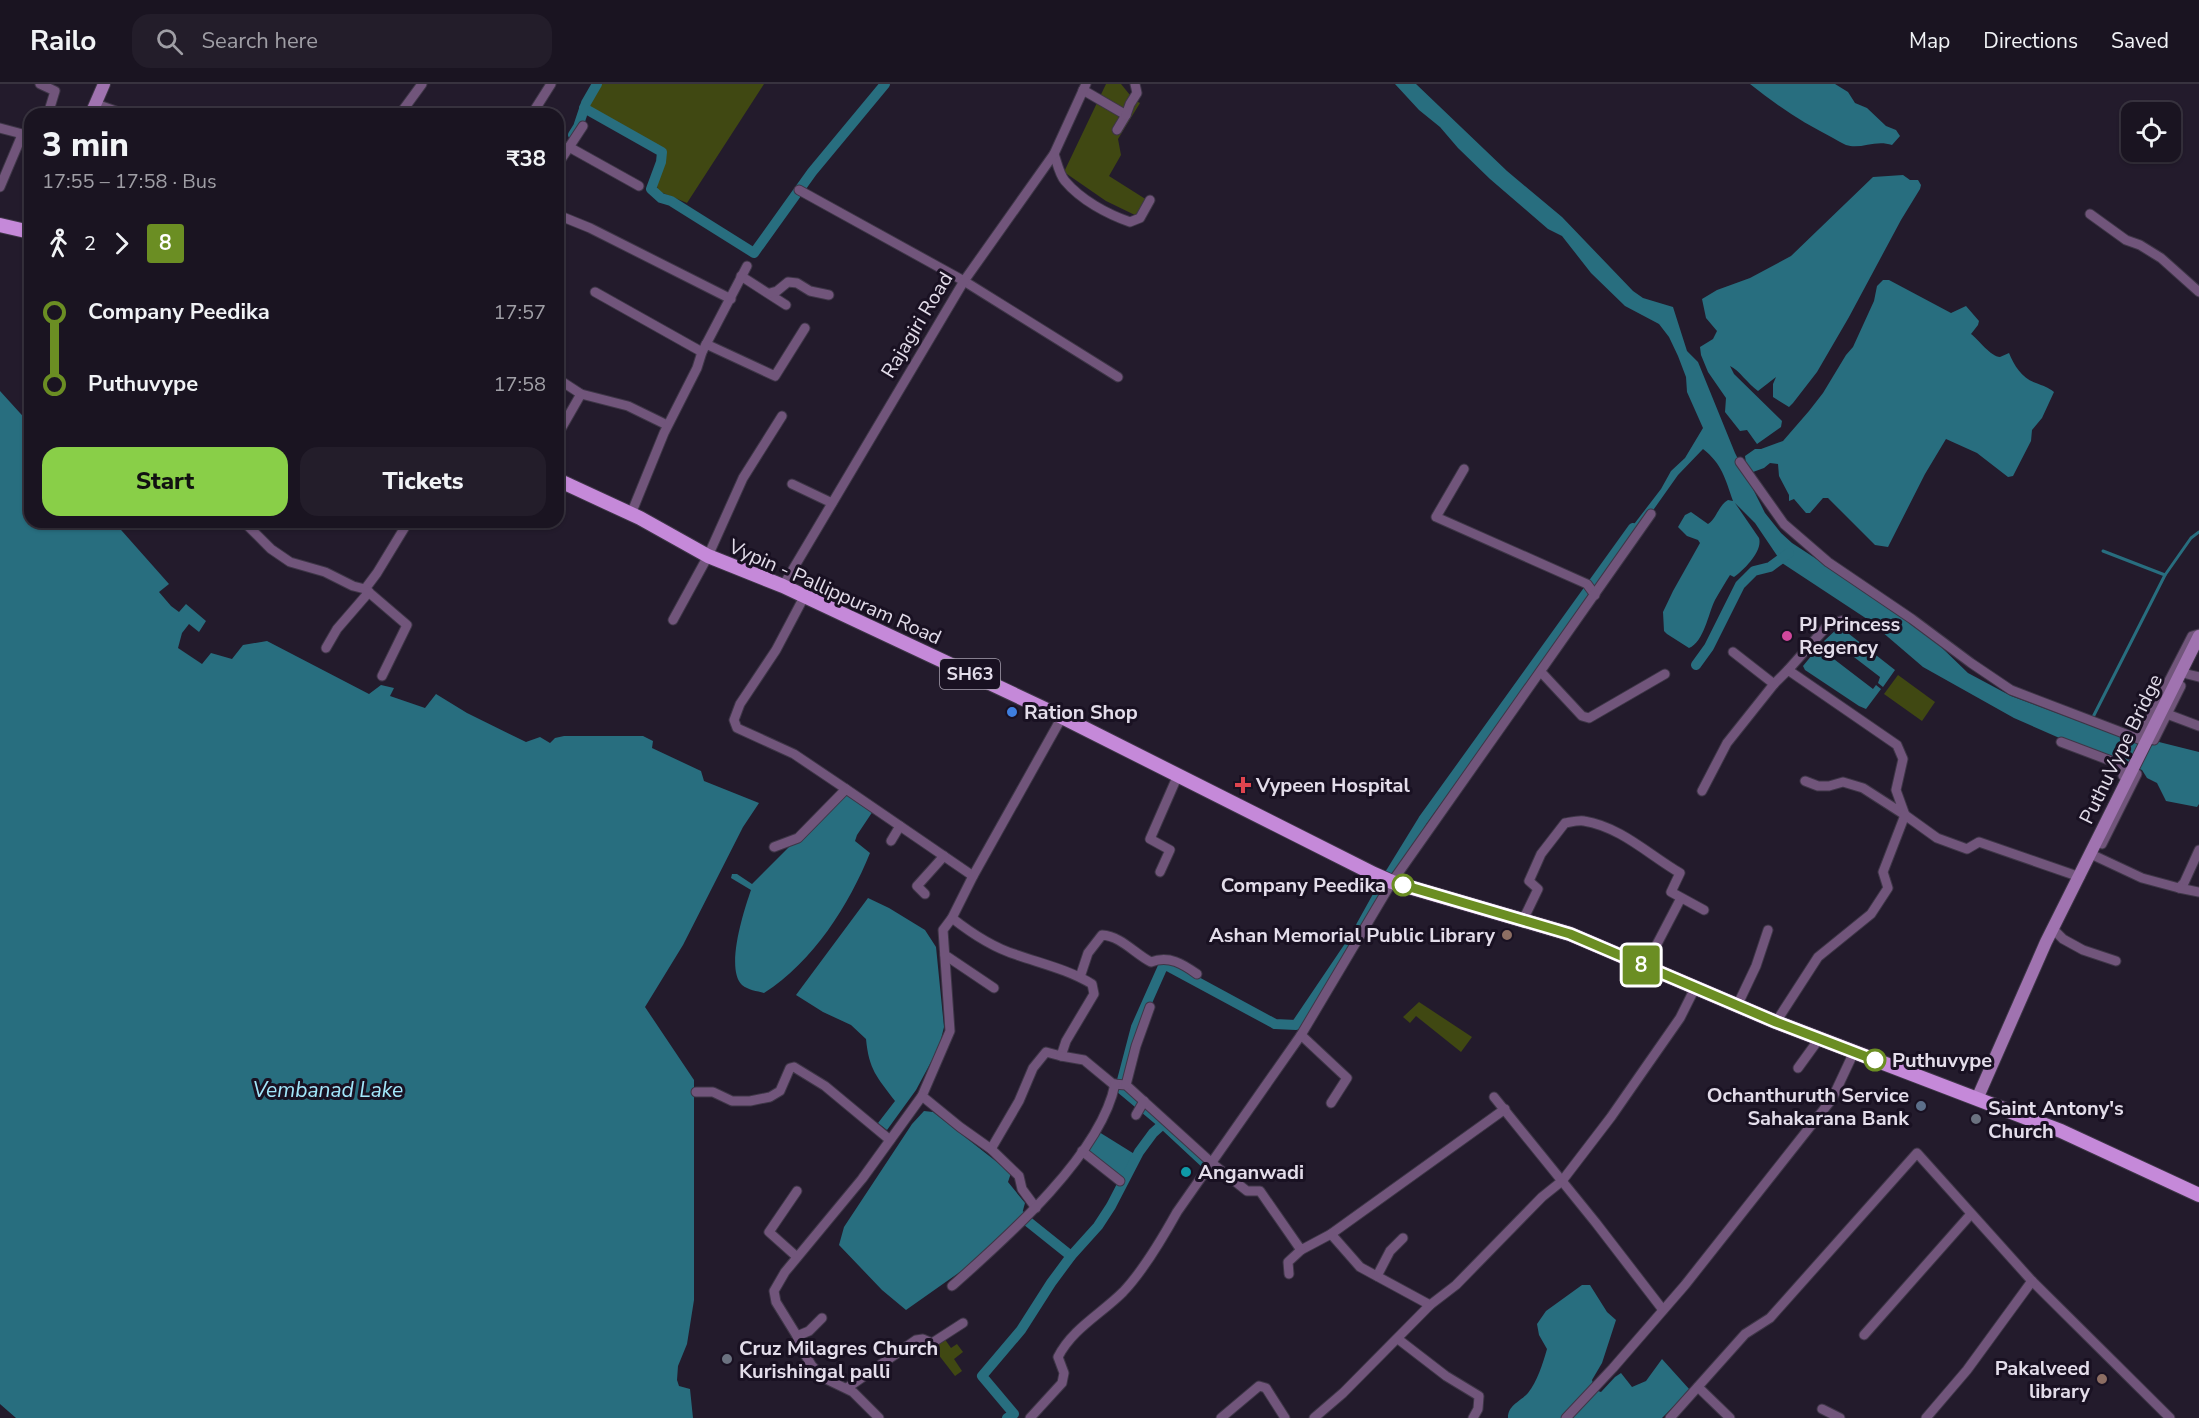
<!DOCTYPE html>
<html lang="en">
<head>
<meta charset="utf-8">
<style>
	:root { --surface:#1a1421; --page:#231d2a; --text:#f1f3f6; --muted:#9f9ea5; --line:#38333f; --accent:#89cf48 }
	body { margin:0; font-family:"Nunito Sans",sans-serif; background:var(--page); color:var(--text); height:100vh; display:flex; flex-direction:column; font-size:22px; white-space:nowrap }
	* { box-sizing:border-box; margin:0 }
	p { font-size:20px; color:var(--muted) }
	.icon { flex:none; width:33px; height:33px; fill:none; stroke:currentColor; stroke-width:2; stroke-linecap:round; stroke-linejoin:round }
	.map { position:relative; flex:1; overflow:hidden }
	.sheet { position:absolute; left:24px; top:24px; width:540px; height:420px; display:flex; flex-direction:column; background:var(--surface); border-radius:18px; box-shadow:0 2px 4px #0004,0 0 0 2px var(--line) }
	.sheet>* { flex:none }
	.badge { padding:0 12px; border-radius:4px; font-size:21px; line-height:39px }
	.tools { position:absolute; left:2121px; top:18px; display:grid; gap:12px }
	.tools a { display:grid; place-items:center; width:60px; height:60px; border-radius:12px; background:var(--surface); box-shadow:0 2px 4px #0004,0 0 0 2px var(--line); font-size:30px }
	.map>.badge { position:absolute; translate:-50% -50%; box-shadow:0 0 0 3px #fff }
	.legs { display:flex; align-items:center; gap:9px; height:66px; padding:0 18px; font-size:20px }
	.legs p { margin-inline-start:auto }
	.head { display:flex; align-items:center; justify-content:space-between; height:102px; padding:0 18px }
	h1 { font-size:33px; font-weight:800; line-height:45px }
	.cta { display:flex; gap:12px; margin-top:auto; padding:12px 18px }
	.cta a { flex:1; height:69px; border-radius:18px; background:var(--accent); color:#111; font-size:24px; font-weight:800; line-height:69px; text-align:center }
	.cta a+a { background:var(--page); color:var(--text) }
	ul { padding:0 18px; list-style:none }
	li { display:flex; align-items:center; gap:21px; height:72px; font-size:22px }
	li i { display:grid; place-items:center; width:9px; height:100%; margin:0 8px; background:currentColor }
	li i::after { content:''; width:15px; height:15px; margin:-8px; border:4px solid; border-radius:50%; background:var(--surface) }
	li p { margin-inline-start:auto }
	li:first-child i { background:linear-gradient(#0000 50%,currentColor 0) }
	li:last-child i { background:linear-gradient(currentColor 50%,#0000 0) }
	header { display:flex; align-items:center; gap:36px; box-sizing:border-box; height:84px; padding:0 30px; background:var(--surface); border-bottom:2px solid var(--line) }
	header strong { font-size:28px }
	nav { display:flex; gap:33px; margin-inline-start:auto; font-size:21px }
	.search { width:420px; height:54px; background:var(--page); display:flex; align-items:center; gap:15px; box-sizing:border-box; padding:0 21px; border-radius:18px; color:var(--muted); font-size:22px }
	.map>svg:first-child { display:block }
	.green { fill:#404812 }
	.water { fill:#286e7f }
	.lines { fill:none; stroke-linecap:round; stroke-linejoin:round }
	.stream { stroke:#286e7f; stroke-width:3 }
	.canal { stroke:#286e7f; stroke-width:10 }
	.street-casing { stroke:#3e3647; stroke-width:11 }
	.secondary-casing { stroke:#3e3647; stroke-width:14 }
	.primary-casing { stroke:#3e3647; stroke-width:16 }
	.street { stroke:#71557b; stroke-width:9 }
	.secondary { stroke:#a073b0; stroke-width:12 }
	.primary { stroke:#c589d9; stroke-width:14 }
	.line-1-casing { stroke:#fff; stroke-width:14 }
	.line-1 { stroke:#6b8e23; stroke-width:9 }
	.hotel-dot { fill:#d1479c; stroke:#191122; stroke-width:2 }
	.shop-dot { fill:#3f7fe0; stroke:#191122; stroke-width:2 }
	.health-dot { fill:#e0444e; stroke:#191122; stroke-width:2 }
	.stop-1-dot { fill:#fff; stroke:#6b8e23; stroke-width:3 }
	.education-dot { fill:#8d6e63; stroke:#191122; stroke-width:2 }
	.service-dot { fill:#5c6f8a; stroke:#191122; stroke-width:2 }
	.worship-dot { fill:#6b7280; stroke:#191122; stroke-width:2 }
	.culture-dot { fill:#0f9aa8; stroke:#191122; stroke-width:2 }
	.labels { text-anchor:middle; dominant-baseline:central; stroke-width:6; stroke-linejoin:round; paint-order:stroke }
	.shield { fill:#191122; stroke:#a6a0ae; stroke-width:1.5 }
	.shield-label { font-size:18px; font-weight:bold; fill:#e3ddea }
	.street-label { font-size:20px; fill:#e3ddea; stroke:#191122 }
	.poi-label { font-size:20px; font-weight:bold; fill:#e3ddea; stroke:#191122; text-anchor:start }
	.stop-label { font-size:20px; font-weight:bold; fill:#e3ddea; stroke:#191122; text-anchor:end }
	.water-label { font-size:21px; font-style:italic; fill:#a3e7fb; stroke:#191122 }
</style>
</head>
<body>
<header>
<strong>Railo</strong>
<div class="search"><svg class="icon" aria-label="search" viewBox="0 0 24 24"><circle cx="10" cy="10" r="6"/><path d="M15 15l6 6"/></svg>Search here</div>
<nav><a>Map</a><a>Directions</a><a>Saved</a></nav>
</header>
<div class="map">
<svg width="2199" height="1334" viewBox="0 0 2199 1334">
	<rect width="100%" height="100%" fill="#231b2c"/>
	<g class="green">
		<polygon points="600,0 764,0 687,119 658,107 657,102 664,74 586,29"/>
		<polygon points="1106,0 1121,0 1134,16 1140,19 1118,55 1121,71 1109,92 1147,116 1139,133 1106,117 1064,88"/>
		<polygon points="1898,591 1935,618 1922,637 1884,610"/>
		<polygon points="1419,918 1472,953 1461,968 1416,932 1410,939 1403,933"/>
		<polygon points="944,1254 951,1264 957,1260 963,1268 954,1275 962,1287 955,1292 931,1261"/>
	</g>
	<g class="water">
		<path d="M1395,0H1416L1507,87L1562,133L1633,207L1643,214L1673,223L1687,267L1698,278L1735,369L1765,429L1781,449L1792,459L1893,525L1939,561L1968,589L2011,612L2150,664L2155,657L2199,668V720L2197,723L2166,717L2157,699L2147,694L2142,686L2093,666L2080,663L2014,634L1923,583L1867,535L1782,479L1755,439L1735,419L1759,454C1763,467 1744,486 1734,493L1730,491C1725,499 1720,507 1715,516C1708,530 1704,558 1689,564L1667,550L1664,547L1663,528L1673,507L1700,459L1698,456L1687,452L1678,443L1685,431L1691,428L1708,440C1717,434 1718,422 1728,416L1733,417C1725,394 1722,380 1703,365L1678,391L1649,432L1622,463L1628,448L1661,405L1671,387L1685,374L1703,344L1687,308L1686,293L1678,272L1669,253L1659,240L1625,222L1591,189L1562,152L1548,145L1490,95L1458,64L1440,43L1419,26Z"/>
		<path d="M1750,0H1835L1848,8L1855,19L1867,24L1886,42L1896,46L1900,52L1892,61C1875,55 1861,66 1846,61C1841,59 1837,56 1833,54C1803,39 1776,21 1750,0Z"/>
		<path d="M1903,91L1910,96H1918L1921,101L1920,105L1901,136L1849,233L1817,288L1793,319L1789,323L1773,313V300L1776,293L1758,307C1748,300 1739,286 1730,282L1734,290L1782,337L1781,343L1757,360L1747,346L1740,347L1725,328L1726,314L1708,288L1701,271L1700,263L1713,255L1717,247L1706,234L1702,215L1717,206L1750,194L1791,172L1873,93Z"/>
		<path d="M1883,196H1889L1951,229L1966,222L1979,237L1978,241L1971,250C1978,255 1991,273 2000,273C2003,272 2006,270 2009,269C2014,282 2023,295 2036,299C2043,302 2048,303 2054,308L2042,334L2032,346L2031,357L2013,392L2008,393L1977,369L1946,355L1925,390L1888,463L1875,461L1828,414H1823L1810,429H1806L1794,415L1789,417V411L1779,392L1778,380L1770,379L1764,384L1753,388L1746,379L1745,372L1755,365H1761L1783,357L1809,327L1823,309L1846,271L1853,263L1874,217L1877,202Z"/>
		<polygon points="0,307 30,340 30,438 114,438 169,500 159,508 171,522 179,528 186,520 206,537 199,548 189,540 182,549 178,564 202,580 211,569 232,575 243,561 267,557 369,610 381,601 394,604 390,612 425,624 436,610 467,629 526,658 540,653 550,659 555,654 564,652 643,652 653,657 652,664 701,687 704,697 759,719 743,743 683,861 645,923 694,996 694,1216 687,1260 678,1282 677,1296 679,1302 690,1305 693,1334 16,1334 0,1320"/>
		<polygon points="1838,544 1844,546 1895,586 1883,603 1878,599 1880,593 1833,557 1829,562 1824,557"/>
		<polygon points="1821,560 1827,564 1825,566 1826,569 1873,605 1876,601 1881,605 1866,625 1859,622 1805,586 1803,582"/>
		<path d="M849,709L873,727L857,751L855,757L870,769C849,821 813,878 764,909C757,907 748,906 742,901C725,885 744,826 751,806L731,794L732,790H737L752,800L793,759Z"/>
		<path d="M868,814L889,824L925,846L936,863L944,943L939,963L916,1006L887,1046L878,1039L895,1017C877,993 869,986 866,955L851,941L823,928L796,911Z"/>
		<polygon points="924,1027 933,1028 1011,1089 1008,1098 1025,1119 1022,1130 1016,1138 967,1183 906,1226 882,1206 839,1161 844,1143 912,1040"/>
		<polygon points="1099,1048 1136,1071 1122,1095 1086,1064"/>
		<path d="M1582,1201H1590L1607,1228L1616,1236L1602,1279L1592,1296L1595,1306L1601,1308L1615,1293L1621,1289L1632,1303L1646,1297L1662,1275L1690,1306L1662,1334H1508C1508,1321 1520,1318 1528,1309C1537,1298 1543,1279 1547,1265L1539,1251L1537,1240L1546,1227Z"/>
	</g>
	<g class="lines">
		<g class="stream">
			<polyline points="2165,491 2191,454 2199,448"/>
			<polyline points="2092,635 2165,491 2103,467"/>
		</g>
		<g class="canal">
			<polyline points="584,24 662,68 661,78 651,105 661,114 671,117 754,169 812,88 885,0"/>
			<polyline points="573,51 578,43 586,19 597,0"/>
			<polyline points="1696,581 1709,563 1740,501 1754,487 1770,483 1789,469"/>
			<polyline points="1361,842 1391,788 1423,736 1633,444"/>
			<polyline points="1206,1080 1163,1040 1120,1004 1136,943 1164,880 1275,940 1296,941 1350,861"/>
			<polyline points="1021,1132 1071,1172"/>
			<polyline points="1007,1334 1014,1330 982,1292 1021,1246 1051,1199 1071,1172 1098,1142 1111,1122 1139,1068 1153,1049 1163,1040"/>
		</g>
		<defs>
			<g id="street">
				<polyline points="40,0 55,7 48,30"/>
				<polyline points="1083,6 1126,31 1117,46"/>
				<polyline points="96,20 124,30"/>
				<polyline points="400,30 422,0"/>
				<polyline points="532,30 551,0"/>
				<polyline points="1126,31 1130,20 1137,9 1135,0"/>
				<polyline points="0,44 30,52"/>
				<polyline points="569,63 639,102"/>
				<path d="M1054,70C1057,78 1059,90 1065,97C1081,116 1107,130 1130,138L1140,134L1150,116"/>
				<polyline points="558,80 583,42"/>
				<polyline points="0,103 22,51"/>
				<polyline points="799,106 964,197 1118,293"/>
				<polyline points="2090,130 2126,156 2140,161 2161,174 2199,208"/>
				<polyline points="558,131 590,144 731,215"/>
				<polyline points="741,192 786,221"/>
				<polyline points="595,208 702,268"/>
				<polyline points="770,209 777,207 788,198 797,199 810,207 829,211"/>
				<polyline points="706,260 775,292 805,244"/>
				<polyline points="558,295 581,310 558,350"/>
				<polyline points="581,310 628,322 667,341"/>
				<polyline points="1740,378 1784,440 1828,478 1912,535 1971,579 2011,606 2139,655 2192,552 2199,550"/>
				<polyline points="1464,385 1436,433 1587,500 1595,511"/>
				<polyline points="792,400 832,419"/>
				<polyline points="631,430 664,349 697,284 702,268 747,182"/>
				<polyline points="244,438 271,465 290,478 325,488 353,502 365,505 407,541 382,592"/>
				<polyline points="783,502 964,197 1054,70 1086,0"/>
				<polyline points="365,505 377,489 408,438"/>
				<polyline points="804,513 776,566 740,620 734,636 737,644 794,670 846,705"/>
				<polyline points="673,536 708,472 743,394 782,332"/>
				<polyline points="326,564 337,545 369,508"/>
				<polyline points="1788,586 1828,541 1844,536"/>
				<polyline points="1541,588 1582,632 1589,634 1665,590"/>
				<polyline points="2187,590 2199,593"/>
				<polyline points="1774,600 1788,586 1897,661 1903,675 1896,706 1905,731 1863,704 1843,698 1829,702 1818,702 1805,697"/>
				<polyline points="2167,630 2199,642"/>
				<polyline points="2154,656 2181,602"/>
				<polyline points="2061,658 2127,683 2123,692"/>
				<polyline points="1702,707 1727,659 1774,600 1733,568"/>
				<polyline points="891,757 900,742"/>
				<polyline points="2102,760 2137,690"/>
				<polyline points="774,763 798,754 846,705 973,792"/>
				<polyline points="2095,772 2142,794 2179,804 2184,799 2199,766"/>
				<polyline points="1160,788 1170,766 1150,755 1178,691"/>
				<polyline points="2179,804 2199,808"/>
				<polyline points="925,810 917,802 944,772"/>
				<path d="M952,834C971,849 994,864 1017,871C1043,880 1069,886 1092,900L1094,910L1066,957L1061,972L1046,968L1033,984L1019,1017L991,1065"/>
				<path d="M1523,836L1538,805L1529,797L1541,770L1565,739C1571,738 1579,736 1584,737C1621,743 1649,771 1680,789L1671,808L1704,826"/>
				<polyline points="2053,845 2063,855 2083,866 2116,877"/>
				<polyline points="945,871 994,904"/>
				<polyline points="1645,883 1681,814"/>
				<path d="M1080,893L1088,869L1102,851C1121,852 1135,870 1151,878C1169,871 1183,880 1197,890"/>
				<polyline points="1737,922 1756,882 1768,846"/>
				<polyline points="1776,938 1818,873 1871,830 1888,804 1883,788 1905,731 1937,754 1967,765 1979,758 2080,793"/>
				<polyline points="1301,951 1347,994 1331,1019"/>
				<polyline points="1061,972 1084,976 1113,1000 1126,1001 1213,1080 1247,1107 1260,1107 1301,1166 1331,1150 1360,1183 1430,1221"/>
				<polyline points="1798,984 1819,955"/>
				<polyline points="1126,1001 1136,962 1150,923"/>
				<polyline points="696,1008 713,1008 732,1017 750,1017 770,1013 780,1007 790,984 794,983 825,1002 890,1056"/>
				<polyline points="1494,1013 1596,1139 1663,1226"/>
				<polyline points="1136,1031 1144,1017"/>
				<polyline points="1082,1067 1120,1097"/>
				<polyline points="797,1107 769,1148 797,1173"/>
				<polyline points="1036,1124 1022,1105 1019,1092 991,1065 960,1043 922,1012 950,947 943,846 952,834 973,792 1062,633"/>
				<polyline points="1331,1150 1505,1025"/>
				<polyline points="1289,1190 1288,1178 1301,1166"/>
				<polyline points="1377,1192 1390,1167 1403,1154"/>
				<path d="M952,1202C1005,1155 1101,1071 1115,1000"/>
				<polyline points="1864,1251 1971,1130"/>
				<polyline points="797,1252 809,1247 822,1234"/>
				<polyline points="1398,1255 1446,1292 1479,1312 1478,1325 1473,1334"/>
				<polyline points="1698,1303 1730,1334"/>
				<polyline points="847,1304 916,1256 923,1255 932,1259 963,1239"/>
				<polyline points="1822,1325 1840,1334"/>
				<polyline points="879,1334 853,1308 824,1294 812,1282 801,1264 797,1252 776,1218 774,1207 785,1188 862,1095 922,1012"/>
				<path d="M1030,1334L1062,1299L1064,1289L1058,1273C1072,1245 1101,1230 1123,1208C1144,1186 1162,1155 1177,1128L1301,951L1392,798L1651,430"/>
				<polyline points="1221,1334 1259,1302 1266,1304 1285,1334"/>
				<polyline points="1314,1334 1343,1309 1430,1221 1456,1201 1542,1113 1562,1097 1611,1033 1643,987 1680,934 1695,904"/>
				<polyline points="1566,1334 1613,1284 1685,1201 1832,1015 1854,968"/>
				<polyline points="1670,1334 1745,1250 1770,1234 1917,1069 2032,1197 2170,1334"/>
				<polyline points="1926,1334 1967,1286 2032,1197"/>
			</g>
			<g id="secondary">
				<polyline points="91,30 104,0"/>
				<polyline points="1977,1015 2046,858 2199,552"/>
			</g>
			<g id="primary">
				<polyline points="0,141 30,148"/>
				<polyline points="558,396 640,434 708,472 783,502 1062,633 1374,790 1392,798 1570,850 1776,938 2061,1047 2199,1111"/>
			</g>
		</defs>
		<use href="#street" class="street-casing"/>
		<use href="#secondary" class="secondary-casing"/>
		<use href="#primary" class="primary-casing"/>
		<use href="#street" class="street"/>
		<use href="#secondary" class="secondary"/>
		<use href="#primary" class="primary"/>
	</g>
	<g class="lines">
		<defs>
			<polyline id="line-1" points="1403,801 1570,850 1776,938 1875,976"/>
		</defs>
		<use href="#line-1" class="line-1-casing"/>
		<use href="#line-1" class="line-1"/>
	</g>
	<circle class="hotel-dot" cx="1787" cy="552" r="6"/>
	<circle class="shop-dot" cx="1012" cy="628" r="6"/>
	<path class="health-dot" d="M1240 692h6v6h6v6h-6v6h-6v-6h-6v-6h6z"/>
	<g class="stop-1-dot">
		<circle cx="1403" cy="801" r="10"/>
		<circle cx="1875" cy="976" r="10"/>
	</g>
	<g class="education-dot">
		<circle cx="1507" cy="851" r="6"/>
		<circle cx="2102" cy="1295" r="6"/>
	</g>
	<circle class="service-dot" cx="1921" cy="1022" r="6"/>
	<g class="worship-dot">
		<circle cx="1976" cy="1035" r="6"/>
		<circle cx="727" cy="1275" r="6"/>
	</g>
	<circle class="culture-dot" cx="1186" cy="1088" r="6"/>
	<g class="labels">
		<rect class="shield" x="940" y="575" width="60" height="30" rx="4.5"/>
		<g class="shield-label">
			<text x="970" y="590">SH63</text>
		</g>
		<g class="street-label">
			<text transform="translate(917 241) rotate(-59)">Rajagiri Road</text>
			<text transform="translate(835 508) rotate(24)">Vypin - Pallippuram Road</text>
			<text transform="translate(2121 665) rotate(-64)">PuthuVype Bridge</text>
		</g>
		<g class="poi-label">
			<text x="1799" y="540">PJ Princess<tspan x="1799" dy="23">Regency</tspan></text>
			<text x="1024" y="628">Ration Shop</text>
			<text x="1256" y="701">Vypeen Hospital</text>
			<text x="1495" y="851" text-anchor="end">Ashan Memorial Public Library</text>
			<text x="1909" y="1011" text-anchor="end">Ochanthuruth Service<tspan x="1909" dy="23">Sahakarana Bank</tspan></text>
			<text x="1988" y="1024">Saint Antony's<tspan x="1988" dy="23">Church</tspan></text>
			<text x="1198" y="1088">Anganwadi</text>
			<text x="739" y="1264">Cruz Milagres Church<tspan x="739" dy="23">Kurishingal palli</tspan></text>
			<text x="2090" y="1284" text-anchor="end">Pakalveed<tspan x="2090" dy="23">library</tspan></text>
		</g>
		<g class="stop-label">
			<text x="1386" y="801">Company Peedika</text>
			<text x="1892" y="976" text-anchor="start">Puthuvype</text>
		</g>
		<g class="water-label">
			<text x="328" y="1006">Vembanad Lake</text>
		</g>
	</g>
</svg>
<div class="tools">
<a><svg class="icon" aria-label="locate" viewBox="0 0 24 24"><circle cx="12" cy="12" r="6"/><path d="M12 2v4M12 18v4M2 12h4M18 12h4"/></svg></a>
</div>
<b class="badge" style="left:1641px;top:881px;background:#6b8e23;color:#fff">8</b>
<section class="sheet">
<div class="head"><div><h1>3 min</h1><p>17:55 – 17:58 · Bus</p></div><b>₹38</b></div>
<div class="legs"><svg class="icon" aria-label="walk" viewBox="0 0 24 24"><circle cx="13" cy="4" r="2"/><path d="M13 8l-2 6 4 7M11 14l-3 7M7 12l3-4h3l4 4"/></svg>2<svg class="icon" aria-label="forward" viewBox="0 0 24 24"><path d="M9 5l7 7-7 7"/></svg><b class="badge" style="background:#6b8e23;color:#fff">8</b></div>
<ul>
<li><i style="color:#6b8e23"></i><b>Company Peedika</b><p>17:57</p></li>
<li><i style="color:#6b8e23"></i><b>Puthuvype</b><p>17:58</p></li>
</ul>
<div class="cta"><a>Start</a><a>Tickets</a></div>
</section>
</div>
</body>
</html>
